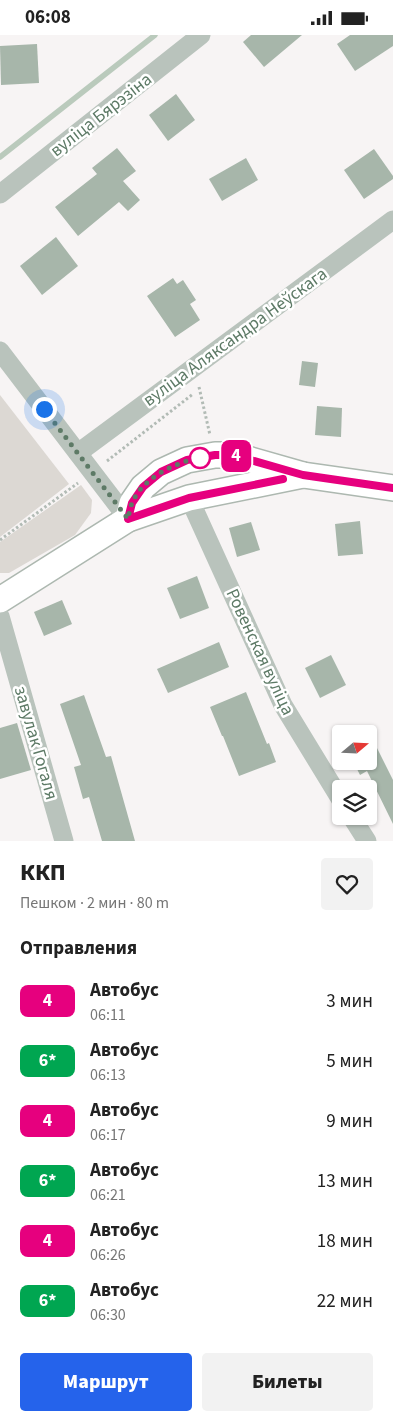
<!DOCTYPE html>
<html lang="ru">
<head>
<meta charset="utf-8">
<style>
	:root { --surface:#fff; --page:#f2f2f2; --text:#222; --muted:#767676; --accent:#2563eb }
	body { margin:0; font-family:"Source Sans 3",sans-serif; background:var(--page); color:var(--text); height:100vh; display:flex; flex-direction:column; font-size:19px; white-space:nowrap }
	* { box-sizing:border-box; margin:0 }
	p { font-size:16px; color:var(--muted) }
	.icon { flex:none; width:28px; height:28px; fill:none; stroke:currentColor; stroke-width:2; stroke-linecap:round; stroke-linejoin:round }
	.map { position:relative; height:806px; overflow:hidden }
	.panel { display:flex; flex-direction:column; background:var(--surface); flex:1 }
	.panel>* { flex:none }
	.badge { padding:0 10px; border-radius:8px; font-size:18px; line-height:32px }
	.needle { width:32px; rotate:71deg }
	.buttons { position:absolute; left:332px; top:690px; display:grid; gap:10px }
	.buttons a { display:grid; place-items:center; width:45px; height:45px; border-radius:5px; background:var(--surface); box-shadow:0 1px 4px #0004; font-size:25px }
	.you { position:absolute; width:25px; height:25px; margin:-12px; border:4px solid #fff; border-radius:50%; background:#1a73e8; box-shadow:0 0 0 8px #1a73e833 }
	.map>.badge { position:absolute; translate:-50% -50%; box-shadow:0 0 0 2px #fff }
	h2 { padding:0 20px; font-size:19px; line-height:45px }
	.round { display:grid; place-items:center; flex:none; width:52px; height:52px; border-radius:5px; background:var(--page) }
	.headline { display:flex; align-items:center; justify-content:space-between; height:85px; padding:0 20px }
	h1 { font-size:24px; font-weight:800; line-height:38px }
	.cta { display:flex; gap:10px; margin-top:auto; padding:10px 20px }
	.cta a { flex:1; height:58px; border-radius:5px; background:var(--accent); color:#fff; font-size:20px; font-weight:800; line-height:58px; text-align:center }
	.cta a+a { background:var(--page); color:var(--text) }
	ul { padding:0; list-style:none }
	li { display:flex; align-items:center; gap:15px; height:60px; padding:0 20px }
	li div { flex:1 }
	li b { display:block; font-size:19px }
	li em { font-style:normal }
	li .badge { min-width:55px; font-weight:700; text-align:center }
	.status { display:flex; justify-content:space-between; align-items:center; height:35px; padding:0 25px; background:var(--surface); direction:ltr }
	.status svg { height:14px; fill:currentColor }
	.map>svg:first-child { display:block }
	.green { fill:#dcd8d3 }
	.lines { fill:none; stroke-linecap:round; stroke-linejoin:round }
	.stream { stroke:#bacabc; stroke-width:5.5 }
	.building { fill:#a7b6aa }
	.major-casing { stroke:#adb8b0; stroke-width:28 }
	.path { stroke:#b2bbb5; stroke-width:3; stroke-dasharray:2.5 2.5; stroke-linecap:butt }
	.minor { stroke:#b9c3bc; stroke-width:19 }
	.major { stroke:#fff; stroke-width:25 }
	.line-casing { stroke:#fff; stroke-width:11 }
	.line { stroke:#e6007e; stroke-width:8 }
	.walk { stroke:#5d7a66; stroke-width:5; stroke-dasharray:0 9 }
	.stop-dot { fill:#fff; stroke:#e6007e; stroke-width:2.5 }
	.labels { text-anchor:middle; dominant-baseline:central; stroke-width:5; stroke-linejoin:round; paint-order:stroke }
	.street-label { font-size:18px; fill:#5d7a66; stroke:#fff }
</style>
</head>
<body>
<div class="status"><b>06:08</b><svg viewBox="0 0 49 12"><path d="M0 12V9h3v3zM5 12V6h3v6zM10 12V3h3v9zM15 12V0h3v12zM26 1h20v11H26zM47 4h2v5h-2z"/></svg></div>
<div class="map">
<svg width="393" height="806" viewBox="0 0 393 806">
	<rect width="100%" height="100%" fill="#f7f4f4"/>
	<g class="green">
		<polygon points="0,360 69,449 0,502"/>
		<polygon points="81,450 92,465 91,478 75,500 9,538 0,538 0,507"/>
	</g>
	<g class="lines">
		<polyline class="stream" points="0,122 155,0"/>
	</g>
	<g class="building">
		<polygon points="251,0 302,0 264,32 243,7"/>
		<polygon points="350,0 393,0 393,11 355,36 337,9"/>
		<polygon points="37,9 39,48 1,50 0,11"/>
		<polygon points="176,59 195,85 168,106 149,80"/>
		<polygon points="117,113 136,136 123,146 140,165 128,176 119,167 78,201 55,172 97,139 92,133"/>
		<polygon points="374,114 393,141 393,144 364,164 344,135"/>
		<polygon points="246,123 258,145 222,166 209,144"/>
		<polygon points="56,202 78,231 42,260 20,231"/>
		<polygon points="173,243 177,249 183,245 196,265 190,269 200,285 175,302 147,261"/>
		<polygon points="302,326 318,328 315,352 299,350"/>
		<polygon points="317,371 342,373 341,402 315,400"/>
		<polygon points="360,486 363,519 338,521 335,489"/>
		<polygon points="251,487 260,515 237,522 229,493"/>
		<polygon points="197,541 209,573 180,584 167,553"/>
		<polygon points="62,565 72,589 44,601 34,577"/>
		<polygon points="219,607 229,632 168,658 157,634"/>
		<polygon points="331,620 346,650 320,663 305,633"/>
		<polygon points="246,657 267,709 269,708 276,727 239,741 223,701 222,701 210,672"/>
		<polygon points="84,660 106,722 111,721 135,806 102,806 89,762 83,764 74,732 81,730 60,669"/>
		<polygon points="17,688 31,735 0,744 0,693"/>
		<polygon points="369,697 393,745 393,789 367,736 360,740 353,726 369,726 369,699 366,699"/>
	</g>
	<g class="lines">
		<defs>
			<g id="major">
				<polyline points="128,484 132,468 143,452 161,437 187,425 215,420 233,420 303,440 393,453"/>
				<polyline points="0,565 128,484 189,463 303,440"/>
			</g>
		</defs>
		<use href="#major" class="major-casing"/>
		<g class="path">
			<polyline points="199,352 210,400"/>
			<polyline points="107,426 193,359"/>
			<polyline points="0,505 78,448"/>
		</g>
		<g class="minor">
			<polyline points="0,159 201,0"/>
			<polyline points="0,316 128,484"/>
			<polyline points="78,418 393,185"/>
			<polyline points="189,463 283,670 341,765"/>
			<polyline points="0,581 64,806"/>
			<polyline points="351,781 367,806"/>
		</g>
		<use href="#major" class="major"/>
	</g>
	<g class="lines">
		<defs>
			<polyline id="line" points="283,444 189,463 128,484 132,468 143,452 161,437 187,425 215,420 233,420 303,440 393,453"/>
		</defs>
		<use href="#line" class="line-casing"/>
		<use href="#line" class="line"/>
		<path class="walk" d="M44,374L128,484C129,479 130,473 132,468C143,442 175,428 201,422L200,423"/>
	</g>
	<circle class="stop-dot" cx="200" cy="423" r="10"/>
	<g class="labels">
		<g class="street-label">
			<text transform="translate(101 80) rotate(-38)">вуліца Бярэзіна</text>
			<text transform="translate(235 302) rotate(-36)">вуліца Аляксандра Неўскага</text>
			<text transform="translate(260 617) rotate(65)">Ровенская вуліца</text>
			<text transform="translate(36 708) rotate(74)">завулак Гогаля</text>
		</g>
	</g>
</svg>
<div class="buttons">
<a><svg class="needle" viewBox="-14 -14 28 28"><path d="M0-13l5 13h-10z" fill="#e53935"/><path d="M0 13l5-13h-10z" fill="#767676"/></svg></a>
<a><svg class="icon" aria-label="layers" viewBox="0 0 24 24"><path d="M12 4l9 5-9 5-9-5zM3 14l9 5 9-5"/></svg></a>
</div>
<div class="you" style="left:44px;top:374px"></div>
<b class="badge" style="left:236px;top:421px;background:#e6007e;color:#fff">4</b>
</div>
<section class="panel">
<div class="headline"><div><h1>ККП</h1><p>Пешком · 2 мин · 80 m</p></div><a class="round"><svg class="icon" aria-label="heart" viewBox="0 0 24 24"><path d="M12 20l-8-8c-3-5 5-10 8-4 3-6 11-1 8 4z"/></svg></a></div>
<h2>Отправления</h2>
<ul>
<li><span class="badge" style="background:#e6007e;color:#fff">4</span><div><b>Автобус</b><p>06:11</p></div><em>3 мин</em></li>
<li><span class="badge" style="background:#00a651;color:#fff">6*</span><div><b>Автобус</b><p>06:13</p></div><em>5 мин</em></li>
<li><span class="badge" style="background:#e6007e;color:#fff">4</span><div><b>Автобус</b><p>06:17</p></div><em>9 мин</em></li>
<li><span class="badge" style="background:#00a651;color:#fff">6*</span><div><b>Автобус</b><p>06:21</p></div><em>13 мин</em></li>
<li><span class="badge" style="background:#e6007e;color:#fff">4</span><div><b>Автобус</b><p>06:26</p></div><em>18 мин</em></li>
<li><span class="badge" style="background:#00a651;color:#fff">6*</span><div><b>Автобус</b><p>06:30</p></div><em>22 мин</em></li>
</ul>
<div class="cta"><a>Маршрут</a><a>Билеты</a></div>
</section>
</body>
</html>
